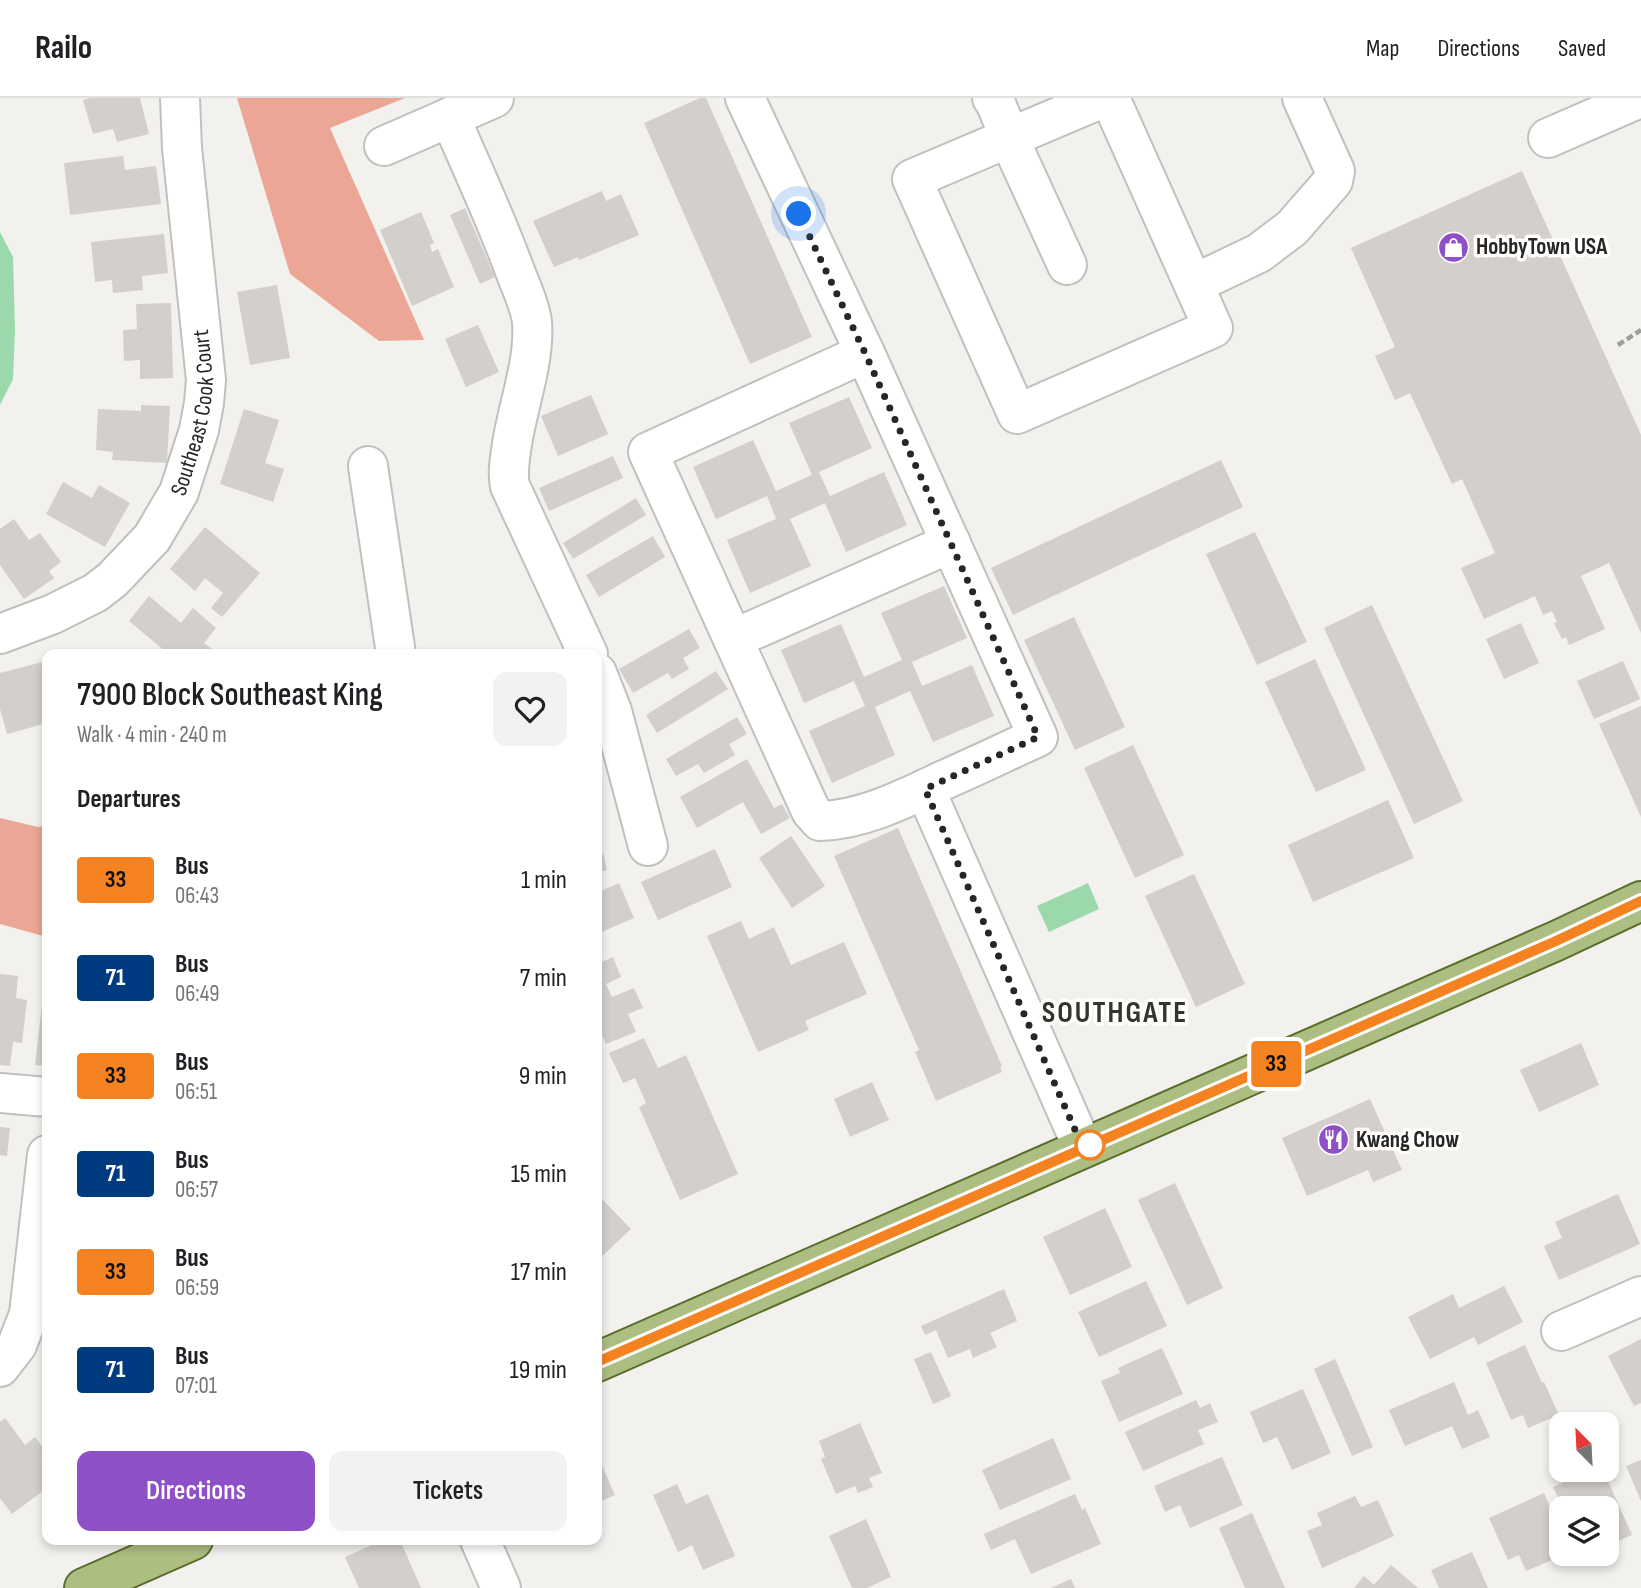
<!DOCTYPE html>
<html lang="en">
<head>
<meta charset="utf-8">
<style>
	:root { --surface:#fff; --page:#f2f2f2; --text:#202124; --muted:#757577; --line:#e0e0e0; --accent:#8d50c6 }
	body { margin:0; font-family:"Sofia Sans Condensed",sans-serif; background:var(--page); color:var(--text); height:100vh; display:flex; flex-direction:column; font-size:26px; white-space:nowrap }
	* { box-sizing:border-box; margin:0 }
	p { font-size:23px; color:var(--muted) }
	.icon { flex:none; width:38px; height:38px; fill:none; stroke:currentColor; stroke-width:2; stroke-linecap:round; stroke-linejoin:round }
	.map { position:relative; flex:1; overflow:hidden }
	.details { position:absolute; left:42px; top:551px; width:560px; height:896px; display:flex; flex-direction:column; background:var(--surface); border-radius:14px; box-shadow:0 4px 10px #0003 }
	.details>* { flex:none }
	.badge { padding:0 14px; border-radius:5px; font-size:24px; line-height:46px }
	.needle { width:46px; rotate:336deg }
	.fabs { position:absolute; left:1549px; top:1314px; display:grid; gap:14px }
	.fabs a { display:grid; place-items:center; width:70px; height:70px; border-radius:14px; background:var(--surface); box-shadow:0 4px 10px #0003; font-size:35px }
	.you { position:absolute; width:35px; height:35px; margin:-18px; border:5px solid #fff; border-radius:50%; background:#1a73e8; box-shadow:0 0 0 10px #1a73e833 }
	.map>.badge { position:absolute; translate:-50% -50%; box-shadow:0 0 0 4px #fff }
	h2 { padding:0 35px; font-size:26px; line-height:63px }
	.round { display:grid; place-items:center; flex:none; width:74px; height:74px; border-radius:14px; background:var(--page) }
	.summary { display:flex; align-items:center; justify-content:space-between; height:119px; padding:0 35px }
	h1 { font-size:33px; font-weight:600; line-height:52px }
	.cta { display:flex; gap:14px; margin-top:auto; padding:14px 35px }
	.cta a { flex:1; height:80px; border-radius:14px; background:var(--accent); color:#fff; font-size:28px; font-weight:600; line-height:80px; text-align:center }
	.cta a+a { background:var(--page); color:var(--text) }
	ul { padding:0; list-style:none }
	li { display:flex; align-items:center; gap:21px; height:98px; padding:0 35px }
	li div { flex:1 }
	li b { display:block; font-size:26px }
	li em { font-style:normal }
	li .badge { min-width:77px; font-weight:700; text-align:center }
	header { display:flex; align-items:center; gap:42px; box-sizing:border-box; height:98px; padding:0 35px; background:var(--surface); border-bottom:2px solid var(--line) }
	header strong { font-size:33px }
	nav { display:flex; gap:38px; margin-inline-start:auto; font-size:24px }
	.map>svg:first-child { display:block }
	.forest { fill:#eca695 }
	.water { fill:#9bd9ad }
	.building { fill:#d2cfcc }
	.lines { fill:none; stroke-linecap:round; stroke-linejoin:round }
	.minor-casing { stroke:#c1c0bd; stroke-width:42 }
	.major-casing { stroke:#5b6d2b; stroke-width:42 }
	.path { stroke:#9f9e9b; stroke-width:4.5; stroke-dasharray:7 3.5; stroke-linecap:butt }
	.minor { stroke:#fff; stroke-width:38 }
	.major { stroke:#adbe82; stroke-width:38 }
	.line-casing { stroke:#fff; stroke-width:16 }
	.line { stroke:#f58220; stroke-width:10 }
	.walk { stroke:#272625; stroke-width:7; stroke-dasharray:0 12.6 }
	.stop-dot { fill:#fff; stroke:#f58220; stroke-width:3.5 }
	.labels { text-anchor:middle; dominant-baseline:central; stroke-width:7; stroke-linejoin:round; paint-order:stroke }
	.poi-label { font-size:23px; font-weight:bold; fill:#272625; stroke:#fffefc; text-anchor:start }
	.street-label { font-size:23px; fill:#272625; stroke:#fffefc }
	.district-label { font-size:30px; font-weight:bold; letter-spacing:2px; fill:#353431; stroke:#fffefc }
</style>
</head>
<body>
<header>
<strong>Railo</strong>
<nav><a>Map</a><a>Directions</a><a>Saved</a></nav>
</header>
<div class="map">
<svg width="1641" height="1490" viewBox="0 0 1641 1490">
	<rect width="100%" height="100%" fill="#f2f1ee"/>
	<g class="forest">
		<polygon points="237,0 405,0 330,30 424,242 379,243 290,176"/>
		<polygon points="0,720 38,729 47,727 47,839 0,826"/>
	</g>
	<g class="water">
		<polygon points="0,134 13,159 15,233 13,281 0,307"/>
		<polygon points="1088,785 1099,811 1049,834 1037,808"/>
	</g>
	<g class="building">
		<polygon points="90,0 140,0 149,36 117,44 113,31 93,36 83,2"/>
		<polygon points="700,0 706,0 812,239 750,266 644,25"/>
		<polygon points="123,58 125,72 156,68 161,106 70,117 64,65"/>
		<polygon points="1522,73 1641,337 1641,535 1609,465 1581,478 1605,531 1569,547 1566,539 1562,541 1554,525 1557,524 1552,513 1543,517 1535,498 1484,521 1461,470 1495,455 1462,381 1452,386 1410,295 1395,302 1375,258 1395,249 1351,150"/>
		<polygon points="602,93 606,103 621,96 639,137 579,162 578,159 554,169 533,123"/>
		<polygon points="465,110 495,179 480,186 450,117"/>
		<polygon points="421,114 434,145 430,147 432,154 438,151 454,189 412,208 380,132"/>
		<polygon points="164,136 168,175 142,178 143,192 113,195 112,182 95,184 91,144"/>
		<polygon points="277,187 290,260 250,267 237,194"/>
		<polygon points="171,205 173,280 140,281 140,262 124,263 123,232 137,231 136,206"/>
		<polygon points="478,227 499,274 466,289 445,241"/>
		<polygon points="591,297 608,336 558,358 541,318"/>
		<polygon points="849,299 872,350 819,374 830,398 884,374 907,427 846,454 825,405 790,421 811,468 750,495 727,442 776,421 767,398 716,421 693,369 753,342 776,393 812,377 789,325"/>
		<polygon points="141,307 170,308 167,365 112,362 113,354 96,352 98,311 141,313"/>
		<polygon points="244,311 279,322 265,365 284,371 273,404 220,386"/>
		<polygon points="613,358 623,380 549,413 539,390"/>
		<polygon points="1221,362 1243,409 1013,517 991,470"/>
		<polygon points="63,384 92,400 99,387 130,405 105,449 46,416"/>
		<polygon points="636,400 646,417 573,461 563,445"/>
		<polygon points="14,421 29,442 40,435 61,464 49,473 54,480 24,501 0,467 0,431"/>
		<polygon points="205,429 260,475 222,519 211,510 223,495 205,480 195,493 170,471"/>
		<polygon points="1255,434 1307,544 1257,567 1206,456"/>
		<polygon points="653,438 665,459 599,499 586,477"/>
		<polygon points="944,488 967,540 912,564 922,588 972,567 994,618 933,644 910,593 875,609 895,657 832,685 809,633 865,608 854,583 804,605 781,552 841,526 864,579 902,562 881,515"/>
		<polygon points="149,498 181,525 193,510 216,530 204,545 219,556 162,556 165,553 129,523"/>
		<polygon points="1372,507 1463,703 1414,726 1324,530"/>
		<polygon points="1074,519 1125,629 1075,652 1024,542"/>
		<polygon points="1521,525 1539,565 1504,581 1486,541"/>
		<polygon points="689,531 700,550 683,560 689,571 672,581 668,575 633,595 619,571"/>
		<polygon points="1315,561 1366,672 1316,694 1265,584"/>
		<polygon points="46,563 47,625 7,636 0,611 0,575"/>
		<polygon points="1623,563 1640,601 1594,621 1577,583"/>
		<polygon points="716,573 728,591 657,635 646,617"/>
		<polygon points="1641,608 1641,719 1599,626"/>
		<polygon points="737,619 747,636 729,646 735,657 704,675 698,666 676,678 666,661"/>
		<polygon points="1133,647 1184,757 1135,780 1084,670"/>
		<polygon points="747,661 774,710 782,706 790,720 761,736 743,704 697,730 680,699"/>
		<polygon points="1388,702 1414,760 1313,804 1288,747"/>
		<polygon points="898,730 1002,968 1000,969 1002,974 936,1003 915,954 919,952 834,758"/>
		<polygon points="791,738 825,788 792,810 759,760"/>
		<polygon points="715,751 732,789 658,822 641,784"/>
		<polygon points="603,755 607,772 597,775 597,756"/>
		<polygon points="1194,776 1245,886 1196,909 1145,798"/>
		<polygon points="619,785 634,820 597,836 597,795"/>
		<polygon points="741,823 749,841 774,829 791,867 844,844 867,896 805,923 809,932 758,954 707,838"/>
		<polygon points="613,859 621,879 606,886 612,899 634,890 643,910 628,916 636,934 606,946 597,926 597,866"/>
		<polygon points="0,876 18,878 16,900 27,902 22,945 13,944 10,968 0,967"/>
		<polygon points="43,898 47,899 47,968 35,967"/>
		<polygon points="644,940 658,970 686,957 738,1076 680,1102 639,1009 646,1005 635,980 623,985 609,955"/>
		<polygon points="1581,945 1599,987 1539,1014 1520,972"/>
		<polygon points="872,984 889,1022 850,1039 834,1001"/>
		<polygon points="1370,1001 1402,1072 1373,1084 1368,1072 1307,1098 1282,1040"/>
		<polygon points="0,1029 10,1030 7,1058 0,1057"/>
		<polygon points="1175,1085 1223,1190 1187,1207 1138,1102"/>
		<polygon points="597,1096 631,1131 599,1161 597,1159"/>
		<polygon points="1618,1096 1640,1146 1559,1182 1544,1148 1562,1140 1555,1124"/>
		<polygon points="1105,1110 1132,1169 1070,1197 1043,1139"/>
		<polygon points="1146,1183 1167,1228 1099,1259 1078,1214"/>
		<polygon points="1504,1188 1523,1224 1478,1247 1474,1239 1430,1261 1408,1219 1453,1196 1459,1210"/>
		<polygon points="1004,1191 1017,1223 990,1235 997,1249 973,1260 970,1251 948,1260 936,1232 925,1237 921,1228"/>
		<polygon points="1641,1241 1641,1305 1634,1308 1608,1258"/>
		<polygon points="1525,1247 1542,1285 1544,1284 1559,1317 1528,1330 1523,1317 1511,1322 1486,1265"/>
		<polygon points="1162,1250 1183,1296 1119,1324 1101,1283 1120,1275 1118,1270"/>
		<polygon points="931,1254 951,1298 933,1306 914,1261"/>
		<polygon points="1335,1261 1373,1349 1352,1358 1314,1271"/>
		<polygon points="1454,1284 1468,1317 1478,1312 1490,1339 1462,1351 1452,1328 1405,1348 1389,1312"/>
		<polygon points="1303,1291 1331,1355 1292,1372 1277,1339 1263,1345 1250,1314"/>
		<polygon points="1196,1302 1200,1310 1210,1305 1218,1324 1198,1332 1204,1346 1143,1373 1125,1334"/>
		<polygon points="5,1320 25,1347 35,1339 47,1355 47,1359 41,1364 47,1373 47,1390 12,1416 0,1400 0,1324"/>
		<polygon points="860,1325 882,1375 869,1380 873,1389 858,1395 855,1388 836,1396 821,1361 825,1359 819,1343"/>
		<polygon points="1053,1340 1071,1381 1000,1412 982,1372"/>
		<polygon points="1222,1359 1243,1407 1190,1430 1180,1407 1165,1414 1154,1388"/>
		<polygon points="1641,1362 1641,1403 1626,1368"/>
		<polygon points="600,1363 615,1397 597,1405 597,1364"/>
		<polygon points="1593,1372 1603,1372 1632,1437 1606,1448 1606,1410 1563,1410 1553,1389"/>
		<polygon points="677,1386 686,1406 708,1396 735,1458 703,1472 692,1447 678,1454 653,1397"/>
		<polygon points="1544,1395 1561,1434 1561,1456 1566,1456 1526,1473 1519,1457 1508,1462 1489,1420"/>
		<polygon points="1075,1396 1082,1412 1085,1410 1101,1446 1031,1476 1015,1441 991,1452 984,1436"/>
		<polygon points="1355,1398 1361,1409 1378,1402 1394,1438 1322,1470 1307,1433 1322,1427 1317,1415"/>
		<polygon points="1252,1415 1285,1490 1245,1490 1219,1430"/>
		<polygon points="866,1421 891,1479 867,1490 852,1490 829,1438"/>
		<polygon points="383,1442 400,1442 421,1490 359,1490 345,1459"/>
		<polygon points="1472,1454 1488,1490 1439,1490 1431,1472"/>
		<polygon points="1391,1467 1418,1490 1354,1490 1364,1478 1374,1487"/>
		<polygon points="1071,1481 1075,1490 1051,1490"/>
	</g>
	<g class="lines">
		<defs>
			<g id="minor">
				<polyline points="745,0 865,255"/>
				<polyline points="992,0 996,6 1018,60 1067,167"/>
				<polyline points="1103,0 912,81 1017,316 1213,230 1110,0"/>
				<path d="M450,19C472,70 496,121 515,173C521,189 530,207 532,224C535,264 518,307 512,346C510,361 507,374 510,388L588,556"/>
				<polyline points="1548,40 1640,0"/>
				<polyline points="384,48 494,0"/>
				<polyline points="1194,186 1259,155 1292,130 1333,83 1335,73 1302,0"/>
				<path d="M865,255L1038,639C1007,653 976,668 944,682C906,700 863,722 820,723L811,713L648,354Z"/>
				<polyline points="368,368 396,556"/>
				<path id="s1" d="M0,536L53,516L95,495L112,482L152,440L179,394L199,332L204,305L206,282L182,50L180,0"/>
				<polyline points="733,541 951,445"/>
				<polyline points="597,575 612,613 648,748"/>
				<polyline points="925,691 1083,1050"/>
				<polyline points="0,995 47,999"/>
				<polyline points="1561,1233 1641,1198"/>
				<polyline points="0,1269 17,1247 29,1216 47,1057"/>
				<polyline points="480,1442 501,1490"/>
			</g>
			<g id="major">
				<polyline points="597,1264 1556,843 1641,803"/>
				<polyline points="84,1490 193,1442"/>
			</g>
		</defs>
		<use href="#minor" class="minor-casing"/>
		<use href="#major" class="major-casing"/>
		<polyline class="path" points="1618,247 1641,232"/>
		<use href="#minor" class="minor"/>
		<use href="#major" class="major"/>
	</g>
	<g class="lines">
		<defs>
			<polyline id="line" points="597,1264 1556,843 1641,803"/>
		</defs>
		<use href="#line" class="line-casing"/>
		<use href="#line" class="line"/>
		<polyline class="walk" points="799,116 865,255 1038,639 925,691 1083,1050 1090,1047"/>
	</g>
	<defs>
		<symbol id="shop-disc" viewBox="-11 -11 22 22"><circle r="9.5" fill="#8d50c6" stroke="#fffefc"/><path d="M-5-2.5h2.3a2.7 3.5 0 0 1 5.4 0H5L5.5 6h-11ZM-1.5-2.5h3a1.5 2.3 0 0 0-3 0Z" fill="#fff"/></symbol>
		<symbol id="restaurant-disc" viewBox="-11 -11 22 22"><circle r="9.5" fill="#8d50c6" stroke="#fffefc"/><path d="M-5-6h1v4h1v-4h1v4h1v-4h1v5L-1.5 .5V6h-2V.5L-5-1ZM5-6V6H3V1.5H1.5Q1.5-4 5-6Z" fill="#fff"/></symbol>
	</defs>
	<g fill-rule="evenodd">
		<use href="#shop-disc" x="1436" y="132" width="35" height="35"/>
		<use href="#restaurant-disc" x="1316" y="1024" width="35" height="35"/>
	</g>
	<circle class="stop-dot" cx="1090" cy="1047" r="14"/>
	<g class="labels">
		<g class="poi-label">
			<text x="1476" y="149">HobbyTown USA</text>
			<text x="1356" y="1042">Kwang Chow</text>
		</g>
		<g class="street-label">
			<text stroke="none"><textPath href="#s1" startOffset="318">Southeast Cook Court</textPath></text>
		</g>
		<g class="district-label">
			<text x="1115" y="915">SOUTHGATE</text>
		</g>
	</g>
</svg>
<div class="fabs">
<a><svg class="needle" viewBox="-14 -14 28 28"><path d="M0-13l5 13h-10z" fill="#e53935"/><path d="M0 13l5-13h-10z" fill="#757577"/></svg></a>
<a><svg class="icon" aria-label="layers" viewBox="0 0 24 24"><path d="M12 4l9 5-9 5-9-5zM3 14l9 5 9-5"/></svg></a>
</div>
<div class="you" style="left:799px;top:116px"></div>
<b class="badge" style="left:1276px;top:966px;background:#f58220;color:#111">33</b>
<section class="details">
<div class="summary"><div><h1>7900 Block Southeast King</h1><p>Walk · 4 min · 240 m</p></div><a class="round"><svg class="icon" aria-label="heart" viewBox="0 0 24 24"><path d="M12 20l-8-8c-3-5 5-10 8-4 3-6 11-1 8 4z"/></svg></a></div>
<h2>Departures</h2>
<ul>
<li><span class="badge" style="background:#f58220;color:#111">33</span><div><b>Bus</b><p>06:43</p></div><em>1 min</em></li>
<li><span class="badge" style="background:#003b80;color:#fff">71</span><div><b>Bus</b><p>06:49</p></div><em>7 min</em></li>
<li><span class="badge" style="background:#f58220;color:#111">33</span><div><b>Bus</b><p>06:51</p></div><em>9 min</em></li>
<li><span class="badge" style="background:#003b80;color:#fff">71</span><div><b>Bus</b><p>06:57</p></div><em>15 min</em></li>
<li><span class="badge" style="background:#f58220;color:#111">33</span><div><b>Bus</b><p>06:59</p></div><em>17 min</em></li>
<li><span class="badge" style="background:#003b80;color:#fff">71</span><div><b>Bus</b><p>07:01</p></div><em>19 min</em></li>
</ul>
<div class="cta"><a>Directions</a><a>Tickets</a></div>
</section>
</div>
</body>
</html>
